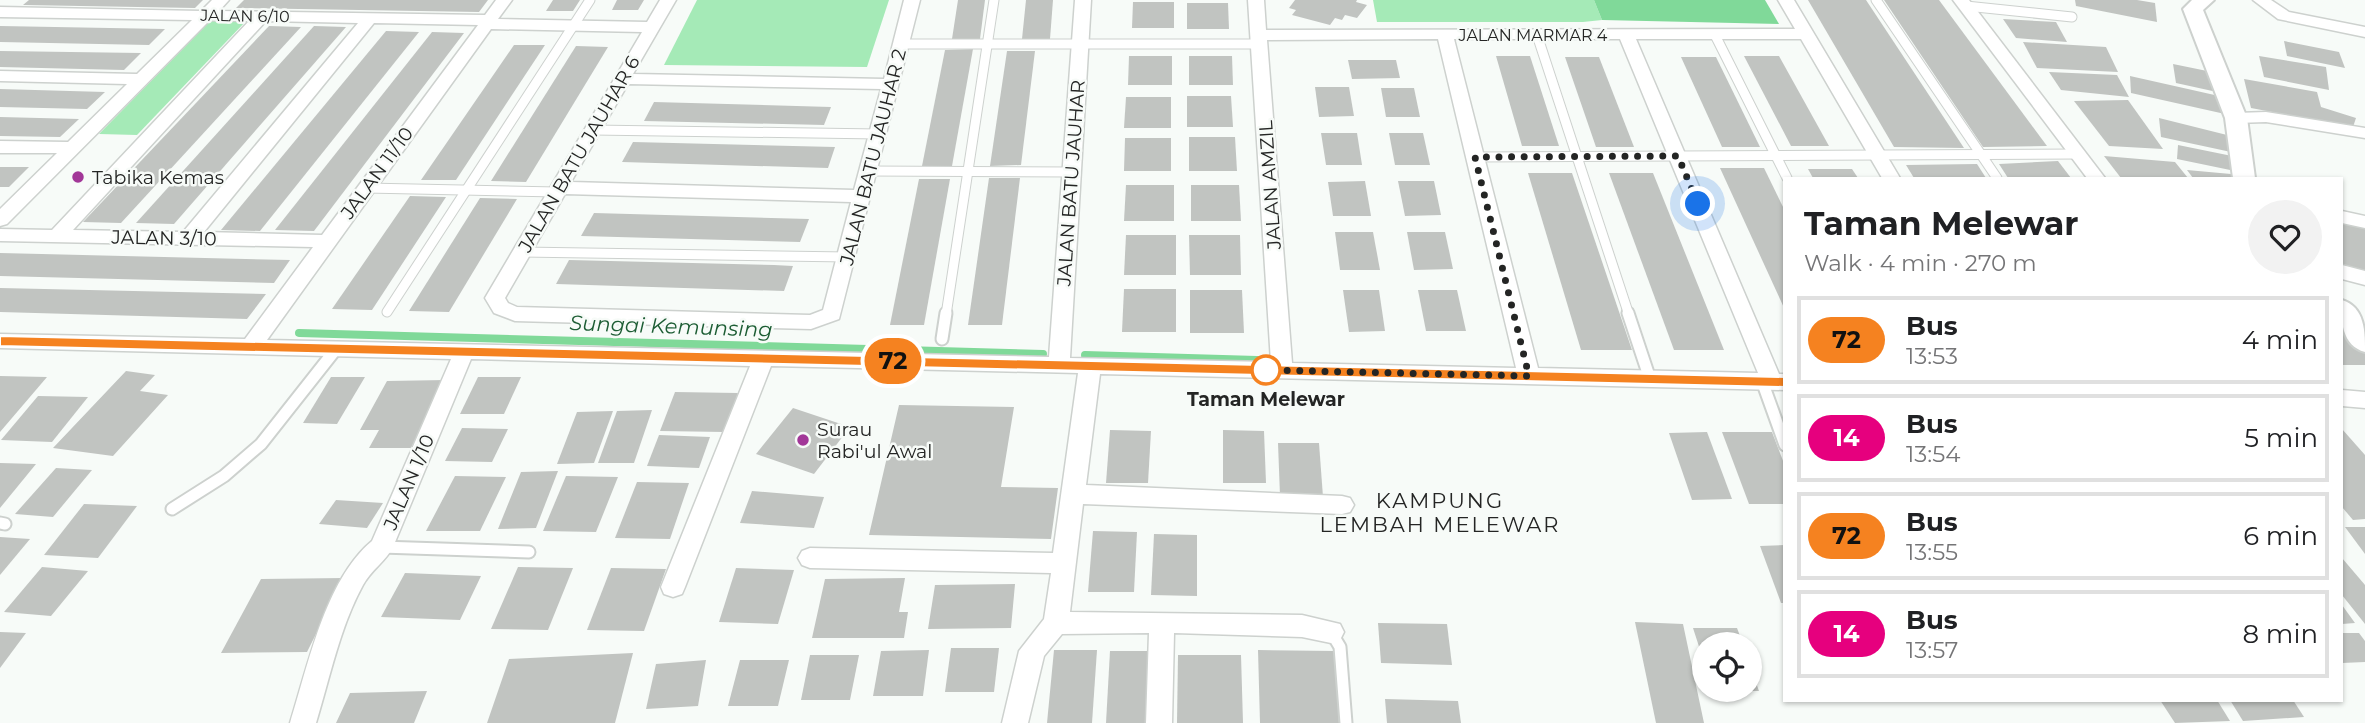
<!DOCTYPE html>
<html lang="en">
<head>
<meta charset="utf-8">
<style>
	:root { --surface:#fff; --page:#f2f2f2; --text:#202124; --muted:#757577; --line:#e0e0e0 }
	body { margin:0; font-family:Montserrat,sans-serif; background:var(--page); color:var(--text); height:100vh; display:flex; flex-direction:column; font-size:26px; white-space:nowrap }
	* { box-sizing:border-box; margin:0 }
	p { font-size:23px; color:var(--muted) }
	.icon { flex:none; width:38px; height:38px; fill:none; stroke:currentColor; stroke-width:2; stroke-linecap:round; stroke-linejoin:round }
	.map { position:relative; flex:1; overflow:hidden }
	.side { position:absolute; left:1783px; top:177px; width:560px; height:525px; display:flex; flex-direction:column; background:var(--surface); border-radius:0px; box-shadow:0 2px 5px #0004 }
	.side>* { flex:none }
	.badge { padding:0 14px; border-radius:23px; font-size:24px; line-height:46px }
	.controls { position:absolute; left:1692px; top:632px; display:grid; gap:14px }
	.controls a { display:grid; place-items:center; width:70px; height:70px; border-radius:50%; background:var(--surface); box-shadow:0 2px 5px #0004; font-size:35px }
	.you { position:absolute; width:35px; height:35px; margin:-18px; border:5px solid #fff; border-radius:50%; background:#1a73e8; box-shadow:0 0 0 10px #1a73e833 }
	.map>.badge { position:absolute; translate:-50% -50%; box-shadow:0 0 0 4px #fff }
	.round { display:grid; place-items:center; flex:none; width:74px; height:74px; border-radius:37px; background:var(--page) }
	.headline { display:flex; align-items:center; justify-content:space-between; height:119px; padding:0 21px }
	h1 { font-size:33px; font-weight:700; line-height:52px }
	ul { padding:0; list-style:none }
	li { display:flex; align-items:center; gap:21px; height:88px; margin:0 14px 10px; padding:0 7px; border:4px solid var(--line); border-radius:0px }
	li div { flex:1 }
	li b { display:block; font-size:26px }
	li em { font-style:normal }
	li .badge { min-width:77px; font-weight:700; text-align:center }
	.map>svg:first-child { display:block }
	.green { fill:#a5eab7 }
	.water { fill:#80d999 }
	.lines { fill:none; stroke-linecap:round; stroke-linejoin:round }
	.stream { stroke:#80d999; stroke-width:8 }
	.building { fill:#c1c4c1 }
	.service-far1-casing { stroke:#cdd1ce; stroke-width:11 }
	.service-casing { stroke:#cdd1ce; stroke-width:15 }
	.minor-casing { stroke:#cdd1ce; stroke-width:3 }
	.tertiary-casing { stroke:#cdd1ce; stroke-width:4 }
	.service-far1 { stroke:#fff; stroke-width:9 }
	.service { stroke:#fff; stroke-width:11 }
	.minor { fill:#fff; fill-rule:evenodd }
	.tertiary { fill:#fff; fill-rule:evenodd }
	.line { fill:#f58220; stroke:#fff; stroke-width:2 }
	.walk { stroke:#242524; stroke-width:7; stroke-dasharray:0 12.6 }
	.poi-dot { fill:#a23798; stroke:#f7fbf8; stroke-width:2.5 }
	.stop-dot { fill:#fff; stroke:#f58220; stroke-width:3.5 }
	.labels { text-anchor:middle; dominant-baseline:central; stroke-width:5; stroke-linejoin:round; paint-order:stroke }
	.far-street-label { font-size:16px; fill:#242524; stroke:#f7fbf8 }
	.street-label { font-size:19px; fill:#242524; stroke:#f7fbf8 }
	.poi-label { font-size:19px; fill:#242524; stroke:#f7fbf8; text-anchor:start }
	.stop-label { font-size:19px; font-weight:bold; fill:#242524; stroke:#f7fbf8 }
	.water-label { font-size:21px; font-style:italic; fill:#1d5d34; stroke:#f7fbf8 }
	.neighbourhood-label { font-size:21px; letter-spacing:2px; fill:#242524; stroke:#f7fbf8 }
</style>
</head>
<body>
<div class="map">
<svg width="2365" height="723" viewBox="0 0 2365 723">
	<rect width="100%" height="100%" fill="#f7fbf8"/>
	<g class="green">
		<polygon points="697,0 889,0 867,67 664,65"/>
		<polygon points="1373,0 1594,0 1602,20 1583,22 1377,22"/>
		<polygon points="212,19 247,20 137,135 99,134"/>
	</g>
	<polygon class="water" points="1594,0 1765,0 1779,24 1602,20"/>
	<g class="lines">
		<g class="stream">
			<polyline points="299,333 1043,354"/>
			<polyline points="1085,355 1257,360"/>
		</g>
	</g>
	<g class="building">
		<polygon points="29,0 203,0 195,8 23,5"/>
		<polygon points="244,0 488,0 479,12 236,8"/>
		<polygon points="553,0 580,0 573,11 546,11"/>
		<polygon points="617,0 644,0 638,10 612,10"/>
		<polygon points="958,0 985,0 980,39 952,39"/>
		<polygon points="1026,0 1053,0 1050,39 1022,39"/>
		<polygon points="1295,0 1357,0 1356,2 1367,5 1357,18 1345,15 1342,20 1335,18 1330,25 1292,15 1296,10 1289,8"/>
		<polygon points="1808,0 1866,0 1964,148 1894,147"/>
		<polygon points="1884,0 1939,0 2047,146 1983,147"/>
		<polygon points="2075,0 2137,0 2155,3 2157,22 2076,6"/>
		<polygon points="1133,2 1174,2 1174,28 1132,28"/>
		<polygon points="1187,3 1228,3 1229,29 1187,29"/>
		<polygon points="2003,19 2056,22 2067,42 2016,38"/>
		<polygon points="0,26 165,29 149,45 0,42"/>
		<polygon points="269,26 301,27 121,223 83,222"/>
		<polygon points="314,26 346,27 174,224 136,223"/>
		<polygon points="386,31 419,32 260,231 221,230"/>
		<polygon points="432,32 464,33 314,231 275,230"/>
		<polygon points="2284,41 2339,52 2345,68 2287,56"/>
		<polygon points="2023,42 2106,47 2118,72 2037,68"/>
		<polygon points="514,45 545,45 456,180 421,180"/>
		<polygon points="576,46 608,47 526,182 491,181"/>
		<polygon points="973,49 952,166 922,166 945,50"/>
		<polygon points="0,51 141,53 124,70 0,67"/>
		<polygon points="1007,51 1035,51 1021,165 990,166"/>
		<polygon points="1129,56 1172,56 1172,85 1128,85"/>
		<polygon points="1189,56 1232,56 1233,85 1189,85"/>
		<polygon points="1496,56 1530,56 1559,146 1522,146"/>
		<polygon points="1744,56 1779,56 1829,146 1791,146"/>
		<polygon points="2259,56 2326,67 2329,90 2264,77"/>
		<polygon points="1565,57 1599,57 1634,147 1596,147"/>
		<polygon points="1681,57 1716,57 1760,147 1722,147"/>
		<polygon points="1348,60 1396,60 1400,78 1352,79"/>
		<polygon points="2173,64 2212,72 2217,92 2176,83"/>
		<polygon points="2049,72 2117,75 2129,97 2061,90"/>
		<polygon points="2130,76 2219,96 2225,114 2131,93"/>
		<polygon points="2244,79 2317,92 2321,107 2356,118 2353,127 2251,108"/>
		<polygon points="1315,87 1349,87 1354,116 1319,117"/>
		<polygon points="1381,88 1414,88 1420,117 1386,117"/>
		<polygon points="0,89 105,92 87,109 0,107"/>
		<polygon points="1187,96 1231,96 1233,127 1187,127"/>
		<polygon points="1126,97 1171,97 1171,128 1124,128"/>
		<polygon points="2128,100 2163,149 2109,146 2074,101"/>
		<polygon points="654,102 831,107 824,125 644,121"/>
		<polygon points="0,117 79,119 60,137 0,136"/>
		<polygon points="2159,118 2231,136 2231,152 2161,137"/>
		<polygon points="1321,133 1357,133 1362,165 1326,165"/>
		<polygon points="1389,133 1423,133 1430,165 1395,165"/>
		<polygon points="1189,137 1235,137 1237,171 1189,171"/>
		<polygon points="1125,138 1171,138 1171,171 1124,171"/>
		<polygon points="633,142 835,147 828,168 622,162"/>
		<polygon points="2178,145 2232,156 2235,171 2177,159"/>
		<polygon points="2104,156 2175,162 2188,178 2121,178"/>
		<polygon points="2058,161 2071,178 2008,178 1999,164"/>
		<polygon points="1977,164 1986,178 1914,178 1906,165"/>
		<polygon points="0,167 29,167 9,187 0,187"/>
		<polygon points="1720,168 1764,168 1785,211 1785,310"/>
		<polygon points="1808,169 1852,169 1858,178 1813,178"/>
		<polygon points="2187,170 2231,174 2235,178 2193,178"/>
		<polygon points="1528,173 1572,173 1632,350 1581,350"/>
		<polygon points="1609,173 1653,173 1724,350 1674,350"/>
		<polygon points="989,178 1020,178 1002,325 968,325"/>
		<polygon points="919,179 950,179 924,325 890,325"/>
		<polygon points="1365,181 1371,216 1333,216 1328,182"/>
		<polygon points="1398,181 1434,181 1441,215 1405,216"/>
		<polygon points="1126,185 1174,185 1174,221 1124,221"/>
		<polygon points="1191,185 1239,185 1241,221 1191,221"/>
		<polygon points="410,196 446,197 372,310 332,309"/>
		<polygon points="480,198 517,199 449,312 409,311"/>
		<polygon points="594,213 809,219 800,242 581,236"/>
		<polygon points="2342,222 2365,227 2365,272 2342,266"/>
		<polygon points="1335,232 1373,232 1380,270 1340,270"/>
		<polygon points="1407,232 1445,232 1453,269 1414,270"/>
		<polygon points="1126,235 1176,235 1176,275 1124,275"/>
		<polygon points="1189,235 1240,235 1241,275 1190,275"/>
		<polygon points="0,253 290,260 274,283 0,276"/>
		<polygon points="569,260 774,265 793,266 784,291 556,284"/>
		<polygon points="0,288 266,294 247,319 0,312"/>
		<polygon points="1124,289 1176,289 1176,332 1122,332"/>
		<polygon points="1190,290 1242,290 1244,333 1190,333"/>
		<polygon points="1343,290 1379,290 1385,331 1349,332"/>
		<polygon points="1418,290 1457,290 1466,331 1426,331"/>
		<polygon points="2342,322 2365,353 2365,365 2342,365"/>
		<polygon points="126,371 155,375 140,391 168,395 113,456 53,448"/>
		<polygon points="0,376 47,377 0,432"/>
		<polygon points="331,377 365,377 337,424 303,423"/>
		<polygon points="478,377 521,377 504,414 460,414"/>
		<polygon points="446,380 411,448 369,448 379,430 360,430 387,381"/>
		<polygon points="675,392 738,393 724,432 660,431"/>
		<polygon points="38,396 88,397 52,442 1,440"/>
		<polygon points="899,405 1014,407 1001,487 1058,488 1051,539 869,535"/>
		<polygon points="793,408 850,427 814,474 756,454"/>
		<polygon points="652,410 634,463 598,463 617,411"/>
		<polygon points="613,411 594,463 557,464 577,412"/>
		<polygon points="462,428 508,429 492,462 445,461"/>
		<polygon points="2342,429 2365,455 2365,519 2353,520 2342,507"/>
		<polygon points="1110,430 1151,431 1148,483 1106,483"/>
		<polygon points="1223,430 1264,431 1266,483 1223,483"/>
		<polygon points="1707,432 1732,499 1692,500 1669,433"/>
		<polygon points="1722,432 1772,432 1785,466 1785,504 1749,504"/>
		<polygon points="659,435 710,437 699,468 647,466"/>
		<polygon points="1278,443 1319,443 1323,497 1280,496"/>
		<polygon points="0,463 36,464 0,508"/>
		<polygon points="56,468 92,470 53,517 15,514"/>
		<polygon points="558,471 536,528 498,529 521,472"/>
		<polygon points="455,476 506,477 480,531 426,531"/>
		<polygon points="566,476 618,477 596,532 543,531"/>
		<polygon points="637,482 689,483 670,539 615,538"/>
		<polygon points="752,491 824,497 814,528 740,523"/>
		<polygon points="336,500 383,503 367,528 319,524"/>
		<polygon points="84,504 137,506 98,558 44,555"/>
		<polygon points="2345,527 2365,527 2365,554"/>
		<polygon points="1093,531 1137,532 1134,592 1088,592"/>
		<polygon points="1154,534 1197,535 1197,596 1151,595"/>
		<polygon points="0,537 30,539 0,575"/>
		<polygon points="1785,545 1785,603 1781,603 1760,546"/>
		<polygon points="2342,558 2365,585 2365,624 2342,595"/>
		<polygon points="42,567 88,571 51,616 4,612"/>
		<polygon points="518,567 573,568 548,630 491,629"/>
		<polygon points="611,568 666,569 644,631 587,630"/>
		<polygon points="736,568 794,570 778,624 719,622"/>
		<polygon points="405,573 481,576 460,620 381,617"/>
		<polygon points="344,578 307,652 221,653 261,579"/>
		<polygon points="905,578 899,612 908,612 904,638 812,638 825,579"/>
		<polygon points="1015,584 1011,628 928,629 935,585"/>
		<polygon points="2342,605 2355,623 2342,624"/>
		<polygon points="1635,622 1683,624 1704,723 1656,723"/>
		<polygon points="1378,623 1447,624 1452,665 1381,663"/>
		<polygon points="1693,628 1737,628 1743,644 1704,644 1704,662"/>
		<polygon points="0,632 26,633 0,668"/>
		<polygon points="2342,633 2359,633 2365,641 2365,662 2342,663"/>
		<polygon points="951,648 999,648 994,692 945,692"/>
		<polygon points="929,650 923,696 873,696 881,651"/>
		<polygon points="1054,650 1097,650 1092,723 1047,723"/>
		<polygon points="1258,650 1335,651 1339,723 1260,723"/>
		<polygon points="1110,651 1153,651 1151,723 1106,723"/>
		<polygon points="633,653 615,723 487,723 509,659"/>
		<polygon points="810,655 859,655 850,700 801,700"/>
		<polygon points="1178,655 1241,655 1243,723 1177,723"/>
		<polygon points="706,660 698,706 646,709 656,664"/>
		<polygon points="740,660 789,660 778,706 728,706"/>
		<polygon points="1750,666 1759,691 1750,691"/>
		<polygon points="427,691 414,723 336,723 350,693"/>
		<polygon points="1385,699 1458,701 1461,723 1387,723"/>
		<polygon points="2160,700 2217,700 2230,721 2175,723"/>
		<polygon points="2230,700 2293,700 2304,717 2243,721"/>
	</g>
	<g class="lines">
		<defs>
			<g id="service-far1">
				<polyline points="1876,0 1997,178"/>
				<polyline points="1966,6 2072,17"/>
				<polyline points="1537,35 1629,315"/>
				<polyline points="1715,35 1787,178"/>
				<polyline points="901,44 1260,44"/>
				<polyline points="593,130 879,134"/>
				<polyline points="1475,157 2078,154"/>
				<polyline points="869,171 1071,172"/>
				<polyline points="366,188 557,192"/>
				<polyline points="522,252 848,257"/>
				<polyline points="387,312 590,0"/>
				<polyline points="946,315 994,0"/>
			</g>
			<g id="service">
				<polyline points="1628,313 1650,379"/>
				<polyline points="942,339 946,313"/>
				<polyline points="1762,381 1785,445"/>
				<polyline points="172,509 224,476 261,444 336,349"/>
				<polyline points="0,523 5,524"/>
				<polyline points="381,547 529,552"/>
				<polyline points="1331,632 1340,647 1346,723"/>
			</g>
			<g id="minor">
				<path d="M212,0H229L219,11L485,15L496,0H512L498,19L647,22L660,0H676L633,74L884,79L904,0H920L839,319L811,329L515,321L494,313L485,298L642,32L491,29L267,340L1049,357L1075,0H1091L1070,358L1271,362L1248,0H1264L1266,30L1795,29L1778,0H1794L1900,178H1882L1801,39H1636L1779,374H1785V390L1100,374L1086,485L1342,496L1350,498L1354,505L1350,512L1342,514L1083,504L1070,612L1302,615L1340,624L1344,632L1340,640L1331,643L1302,637L1174,633L1172,723H1146L1149,633L1062,634L1044,656L1028,723H1002L1019,651L1044,619L1051,573L810,568L802,565L798,558L802,551L810,548L1053,553L1078,373L771,366L685,587L682,594L673,597L664,594L661,587L750,366L471,359L393,547C386,561 371,570 363,585C340,627 330,677 316,723H290C308,666 325,580 372,541L451,359L0,348V334L245,339L313,247L0,241V229L52,230L249,21L210,20L7,224L0,226V209L57,153H0V141L68,142L127,84L0,81V71L137,74L192,20L0,17V7L201,11ZM266,21L358,23L183,232L73,230ZM374,23L478,25L322,235L204,232ZM1438,39L1516,368L1292,363L1267,40ZM1454,39H1620L1758,373L1538,368ZM628,84L881,89L854,190L571,182ZM565,194L851,202L823,310L810,315L517,307L508,303L505,298Z"/>
				<polygon points="1953,0 1969,0 2105,178 2087,178"/>
				<polygon points="2253,0 2271,0 2289,12 2365,27 2365,37 2278,19"/>
				<polygon points="2266,112 2365,128 2365,138 2266,122 2236,123 2227,118 2236,113"/>
				<polygon points="2342,211 2365,216 2365,228 2342,223"/>
				<polygon points="2342,265 2365,271 2365,285 2342,279"/>
				<polygon points="2342,390 2365,392 2365,408 2342,406"/>
			</g>
			<g id="tertiary">
				<polygon points="2192,0 2214,0 2203,10 2247,118 2255,178 2233,178 2225,118 2183,9"/>
				<path d="M2342,300C2365,307 2365,332 2365,352C2342,346 2340,320 2342,300Z"/>
			</g>
		</defs>
		<use href="#service-far1" class="service-far1-casing"/>
		<use href="#service" class="service-casing"/>
		<use href="#minor" class="minor-casing"/>
		<use href="#tertiary" class="tertiary-casing"/>
		<use href="#service-far1" class="service-far1"/>
		<use href="#service" class="service"/>
		<use href="#minor" class="minor"/>
		<use href="#tertiary" class="tertiary"/>
	</g>
	<polygon class="line" points="0,336 1785,377 1792,382 1785,387 0,346"/>
	<g class="lines">
		<polyline class="walk" points="1266,370 1264,370 1529,376 1475,157 1678,156 1698,204"/>
	</g>
	<g class="poi-dot">
		<circle cx="78" cy="177" r="7"/>
		<circle cx="803" cy="440" r="7"/>
	</g>
	<circle class="stop-dot" cx="1266" cy="370" r="14"/>
	<g class="labels">
		<g class="far-street-label">
			<text transform="translate(245 16) rotate(1)">JALAN 6/10</text>
			<text x="1533" y="35">JALAN MARMAR 4</text>
		</g>
		<g class="street-label">
			<text transform="translate(579 154) rotate(-60)">JALAN BATU JAUHAR 6</text>
			<text transform="translate(873 157) rotate(-76)">JALAN BATU JAUHAR 2</text>
			<text transform="translate(377 173) rotate(-54)">JALAN 11/10</text>
			<text transform="translate(1071 183) rotate(-86)">JALAN BATU JAUHAR</text>
			<text transform="translate(1270 185) rotate(-94)">JALAN AMZIL</text>
			<text transform="translate(164 238) rotate(1)">JALAN 3/10</text>
			<text transform="translate(409 482) rotate(-67)">JALAN 1/10</text>
		</g>
		<g class="poi-label">
			<text x="92" y="177">Tabika Kemas</text>
			<text x="817" y="429">Surau<tspan x="817" dy="22">Rabi'ul Awal</tspan></text>
		</g>
		<g class="stop-label">
			<text x="1266" y="399">Taman Melewar</text>
		</g>
		<g class="water-label">
			<text transform="translate(671 326) rotate(2)">Sungai Kemunsing</text>
		</g>
		<g class="neighbourhood-label">
			<text x="1440" y="500">KAMPUNG<tspan x="1440" dy="24">LEMBAH MELEWAR</tspan></text>
		</g>
	</g>
</svg>
<div class="controls">
<a><svg class="icon" aria-label="locate" viewBox="0 0 24 24"><circle cx="12" cy="12" r="6"/><path d="M12 2v4M12 18v4M2 12h4M18 12h4"/></svg></a>
</div>
<div class="you" style="left:1698px;top:204px"></div>
<b class="badge" style="left:893px;top:361px;background:#f58220;color:#111">72</b>
<section class="side">
<div class="headline"><div><h1>Taman Melewar</h1><p>Walk · 4 min · 270 m</p></div><a class="round"><svg class="icon" aria-label="heart" viewBox="0 0 24 24"><path d="M12 20l-8-8c-3-5 5-10 8-4 3-6 11-1 8 4z"/></svg></a></div>
<ul>
<li><span class="badge" style="background:#f58220;color:#111">72</span><div><b>Bus</b><p>13:53</p></div><em>4 min</em></li>
<li><span class="badge" style="background:#e6007e;color:#fff">14</span><div><b>Bus</b><p>13:54</p></div><em>5 min</em></li>
<li><span class="badge" style="background:#f58220;color:#111">72</span><div><b>Bus</b><p>13:55</p></div><em>6 min</em></li>
<li><span class="badge" style="background:#e6007e;color:#fff">14</span><div><b>Bus</b><p>13:57</p></div><em>8 min</em></li>
</ul>
</section>
</div>
</body>
</html>
